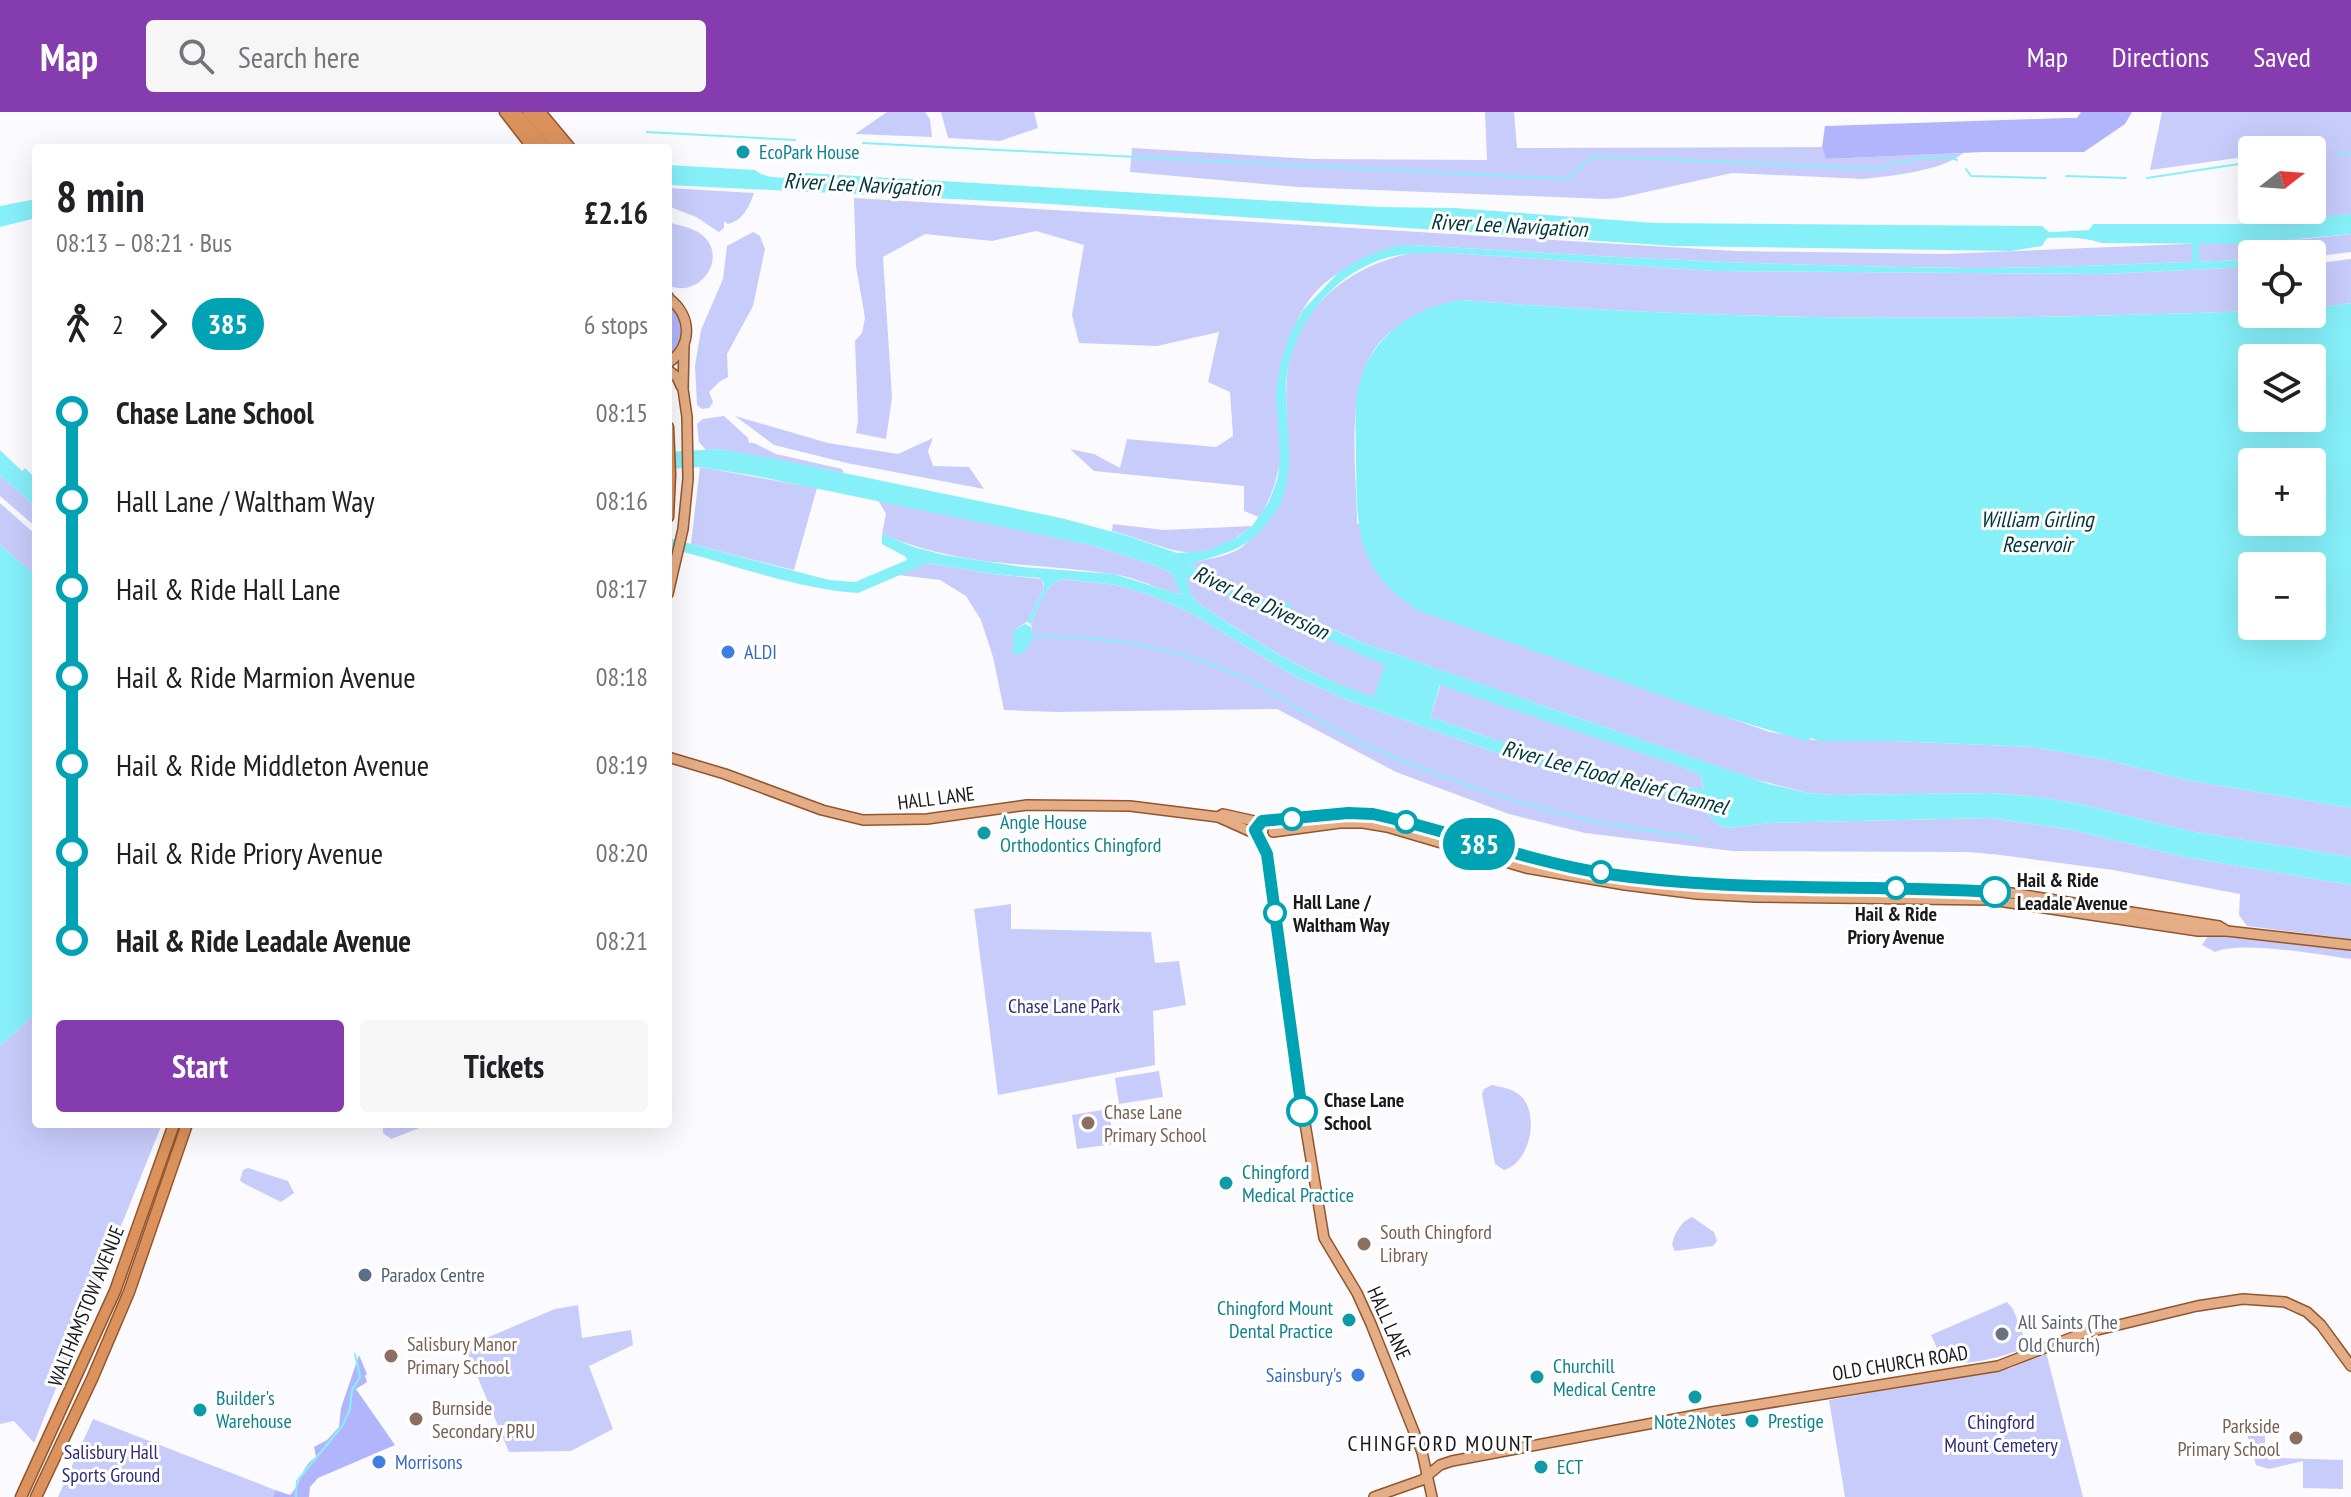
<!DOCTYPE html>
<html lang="en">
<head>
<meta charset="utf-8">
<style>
	:root { --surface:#fff; --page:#f6f6f6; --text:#202124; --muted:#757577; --accent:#853cae }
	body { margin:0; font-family:"PT Sans Narrow",sans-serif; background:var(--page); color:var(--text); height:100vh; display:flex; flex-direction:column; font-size:30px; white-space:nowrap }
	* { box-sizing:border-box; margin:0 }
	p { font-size:26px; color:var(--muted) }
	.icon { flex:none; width:44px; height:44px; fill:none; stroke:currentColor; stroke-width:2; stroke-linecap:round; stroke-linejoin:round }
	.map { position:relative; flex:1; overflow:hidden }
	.sheet { position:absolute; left:32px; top:32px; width:640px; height:984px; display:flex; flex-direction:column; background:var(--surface); border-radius:8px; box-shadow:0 8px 32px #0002 }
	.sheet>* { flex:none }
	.badge { padding:0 16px; border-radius:26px; font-size:28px; line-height:52px }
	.needle { width:52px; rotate:73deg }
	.fabs { position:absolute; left:2238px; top:24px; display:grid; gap:16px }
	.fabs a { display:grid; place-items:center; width:88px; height:88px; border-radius:8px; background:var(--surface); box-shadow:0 8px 32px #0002; font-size:40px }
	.map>.badge { position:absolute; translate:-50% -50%; box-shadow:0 0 0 4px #fff }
	.legs { display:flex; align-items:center; gap:12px; height:88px; padding:0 24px; font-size:26px }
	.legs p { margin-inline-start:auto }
	.summary { display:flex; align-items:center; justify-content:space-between; height:136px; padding:0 24px }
	h1 { font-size:44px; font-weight:700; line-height:60px }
	.button { display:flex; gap:16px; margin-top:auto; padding:16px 24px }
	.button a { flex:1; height:92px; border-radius:8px; background:var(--accent); color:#fff; font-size:32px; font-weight:700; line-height:92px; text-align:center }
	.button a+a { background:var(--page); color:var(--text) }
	ul { padding:0 24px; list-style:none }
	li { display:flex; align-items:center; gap:28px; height:88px; font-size:30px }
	li i { display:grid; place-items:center; width:12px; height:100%; margin:0 10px; background:currentColor }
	li i::after { content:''; width:20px; height:20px; margin:-10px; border:6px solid; border-radius:50%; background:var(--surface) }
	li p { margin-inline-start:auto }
	li:first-child i { background:linear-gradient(#0000 50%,currentColor 0) }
	li:last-child i { background:linear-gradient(currentColor 50%,#0000 0) }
	header { display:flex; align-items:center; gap:48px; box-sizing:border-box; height:112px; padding:0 40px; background:var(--accent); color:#fff }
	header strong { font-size:38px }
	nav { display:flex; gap:44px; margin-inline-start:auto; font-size:28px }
	.search { width:560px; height:72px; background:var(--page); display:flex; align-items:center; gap:20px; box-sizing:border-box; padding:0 28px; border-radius:8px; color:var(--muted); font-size:30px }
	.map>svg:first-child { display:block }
	.green { fill:#c8ccfb }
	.forest { fill:#b1b6fc }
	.water { fill:#86f0f9; fill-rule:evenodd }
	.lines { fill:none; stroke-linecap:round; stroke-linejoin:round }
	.stream { stroke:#86f0f9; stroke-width:2 }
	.canal { stroke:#86f0f9; stroke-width:7 }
	.primary-casing { stroke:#93552b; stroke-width:12 }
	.trunk-casing { stroke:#93552b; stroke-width:13 }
	.primary { stroke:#e5ad85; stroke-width:9 }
	.trunk { stroke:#dc925c; stroke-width:10 }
	.line-1-casing { stroke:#fff; stroke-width:18 }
	.line-1 { stroke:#00a3b4; stroke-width:12 }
	.culture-dot { fill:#0f9aa8; stroke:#fff; stroke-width:3 }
	.shop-dot { fill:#3f7fe0; stroke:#fff; stroke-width:3 }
	.stop-1-dot { fill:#fff; stroke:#00a3b4; stroke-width:4 }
	.education-dot { fill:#8d6e63; stroke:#fff; stroke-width:3 }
	.service-dot { fill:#5c6f8a; stroke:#fff; stroke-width:3 }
	.worship-dot { fill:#6b7280; stroke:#fff; stroke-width:3 }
	.labels { text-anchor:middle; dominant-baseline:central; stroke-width:6; stroke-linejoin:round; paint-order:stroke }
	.culture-label { font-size:20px; fill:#0d838f; stroke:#fff; text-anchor:start }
	.shop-label { font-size:20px; fill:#366cbe; stroke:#fff; text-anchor:start }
	.street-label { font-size:20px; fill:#19191b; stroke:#fff }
	.stop-label { font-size:20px; font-weight:bold; fill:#19191b; stroke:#fff; text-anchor:start }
	.park-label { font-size:20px; fill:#312b7a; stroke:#fff }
	.education-label { font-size:20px; fill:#785e54; stroke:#fff; text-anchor:start }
	.service-label { font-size:20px; fill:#4e5e75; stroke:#fff; text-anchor:start }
	.worship-label { font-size:20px; fill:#5b616d; stroke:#fff; text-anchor:start }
	.water-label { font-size:22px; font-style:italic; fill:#01373b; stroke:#fff }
	.neighbourhood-label { font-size:22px; letter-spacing:2px; fill:#19191b; stroke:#fff }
</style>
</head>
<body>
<header>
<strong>Map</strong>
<div class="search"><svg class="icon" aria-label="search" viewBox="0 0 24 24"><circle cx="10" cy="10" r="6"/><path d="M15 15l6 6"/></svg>Search here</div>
<nav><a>Map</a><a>Directions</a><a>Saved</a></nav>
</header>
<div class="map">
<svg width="2351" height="1385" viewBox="0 0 2351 1385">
	<rect width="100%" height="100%" fill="#fbfbff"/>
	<g class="green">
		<polygon points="887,0 925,0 930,7 932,25 855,22"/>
		<polygon points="941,0 1034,0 1038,16 1000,29 948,26"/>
		<path d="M1485,0H1514L1517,36L1822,35L1827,47L1963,41C1943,59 1890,64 1863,67L1732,61L1619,86L1605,87L1298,75L1130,60L1132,36L1313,47L1487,48Z"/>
		<polygon points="2162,0 2351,0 2351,102 2314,106 2312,38 2252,38 2252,44 2150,58"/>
		<path d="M668,76L754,81C750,93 743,109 728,112L724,109V116L719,120L696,105L668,94Z"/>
		<path d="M854,86L1736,139L1944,142L2305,127L2351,122V140L2312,145V142H2252V148C2161,150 2070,156 1979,156C1790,155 1602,145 1414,133C1393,134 1377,143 1357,151C1241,204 1315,324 1259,405L1244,399V374L1094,359L1070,337L1094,342L1120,356L1127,327L1216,335L1233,324L1230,280L1208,270L1219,220L1157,234L1079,231L1072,203L1084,133L1036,119L992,129L925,122L883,145L892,286L886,327L856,321L858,309L855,229L862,221L865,206L856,154Z"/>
		<path d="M668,110C678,113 689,115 698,120C732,141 701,189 668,173Z"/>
		<polygon points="753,120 760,124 765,137 753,194 727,242 728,265 719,270 709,280 713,290 709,296 702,297 697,293 695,254 701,218 723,167 727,134"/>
		<path d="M1413,141H1451L1715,159L2103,162L2252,155V199C1989,209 1725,210 1462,188C1444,190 1432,197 1416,205C1409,209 1401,212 1394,217C1340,255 1357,353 1357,411L1599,561L1770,620L1819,629H1892L2033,635L2107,648L2186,668L2351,696V745L2189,719L2080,692L2038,685L1991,681L1835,683L1808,681L1754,667L1363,531L1190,452C1206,446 1226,446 1242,435C1248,430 1253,423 1259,417C1305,371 1282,323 1287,266C1293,197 1349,153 1413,141Z"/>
		<polygon points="2351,147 2351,191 2312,197 2312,152"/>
		<polygon points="724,304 748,326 749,331 754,331 776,342 842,357 844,361 719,337 706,338 699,330 697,312 703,307"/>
		<polygon points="735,304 828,331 898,342 933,326 928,339 933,354 969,355 984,377 847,351 774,333"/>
		<polygon points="700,355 817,376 794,458 691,432"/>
		<polygon points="0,363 36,395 36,415 0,384"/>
		<path d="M878,388L1095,434L1157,454L1172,462L1182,483C1159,478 1136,465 1112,462C1028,450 963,456 882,422L886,402Z"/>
		<polygon points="0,391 36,423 36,464 0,433"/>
		<path d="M1113,412L1164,418L1252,414C1194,460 1173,435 1112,419Z"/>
		<path d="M928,451L993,462L1042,467L1044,476L1027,510L1014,518H1032L1031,512C1038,496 1044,472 1063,467L1117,473L1150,483L1189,500L1294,564L1350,589L1512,646L1691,687L1720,714L1730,716L1770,711L1990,706L2068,717L2185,745L2351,773V827L2247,814L2239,803L2240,782L2113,758L2001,743L1968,740L1733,739L1585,721L1509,702L1396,660L1277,597L1056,600L1004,598L993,545L981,508L966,484L940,468L898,463Z"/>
		<path d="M1184,463L1386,553L1374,586C1310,564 1254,529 1198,491L1192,484Z"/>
		<polygon points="1441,572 1685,656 1700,663 1704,678 1580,654 1537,642 1430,605"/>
		<polygon points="1011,792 1011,817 1151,820 1155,851 1179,849 1186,893 1153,899 1155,953 998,983 974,797"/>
		<path d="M2209,823L2351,837V847C2321,843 2240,828 2215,840L2202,833Z"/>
		<polygon points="36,900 36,1012 162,1012 34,1331 14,1309 0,1312 0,934"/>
		<polygon points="1159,959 1163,985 1119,992 1115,966"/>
		<path d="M1492,973C1500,975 1510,976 1517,981C1541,996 1532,1050 1504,1058L1495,1052L1482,982L1484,977Z"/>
		<polygon points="1109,997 1114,1032 1077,1037 1072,1003"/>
		<polygon points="383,1012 430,1012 391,1027 383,1021"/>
		<polygon points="248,1056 288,1069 294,1081 281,1090 243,1071 240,1068 243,1058"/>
		<path d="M1692,1105L1714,1120L1717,1129L1713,1134L1675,1139L1672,1133C1674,1122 1681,1109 1692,1105Z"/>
		<path d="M2007,1190L2013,1197L2028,1235C2008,1243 1960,1258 1942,1247L1931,1223Z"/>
		<polygon points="578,1193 582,1226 631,1218 633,1233 589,1254 613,1317 571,1339 509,1340 465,1235 555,1197"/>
		<polygon points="2046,1240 2083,1385 1845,1385 1829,1288 2011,1256"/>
		<polygon points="93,1307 275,1378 273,1385 58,1385"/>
		<polygon points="2265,1318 2265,1338 2268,1338 2268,1348 2282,1346 2343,1348 2343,1377 2303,1376 2303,1349 2269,1357 2256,1353 2247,1322"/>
	</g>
	<g class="forest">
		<polygon points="2081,0 2132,0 2125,12 2084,40 1984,40 1826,47 1822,35 1825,14 2067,6 2077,6"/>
		<path d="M668,194C685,207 684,230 668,244Z"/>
		<path d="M359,1243L367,1262L365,1264L367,1270L356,1277L395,1333L318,1366L310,1375L309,1385H273L275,1378L290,1383C302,1371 300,1355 316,1345L314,1335L327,1328L339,1315L341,1296Z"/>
	</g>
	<g class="water">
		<path d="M668,53L755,58C766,68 793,67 806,61L1379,95L1455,96L1655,111L2042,114L2049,120H2054L2089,118L2093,112H2238L2351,102V122L2246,132L2102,131C2083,125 2066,125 2047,126L2042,134L2011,139L1674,134L1035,91L668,73Z"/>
		<polygon points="36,87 36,106 0,115 0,94"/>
		<path d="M1414,133C1602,145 1790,155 1979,156C2070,156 2161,150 2252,148V155L2103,162L1715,159L1451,141C1430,141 1410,140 1390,145C1331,160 1286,220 1286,280C1286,322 1299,369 1272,405C1246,440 1227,440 1190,452L1278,493L1285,490L1292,494L1291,499L1363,531L1769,672L1808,681L1834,683L1991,681L2038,685L2080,692L2189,719L2351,745V773L2185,745L2068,717L1990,706L1770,711L1730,716L1720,714L1691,687L1575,664L1512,646L1350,589L1294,564L1189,500L1150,483L1117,473L1063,467C1044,472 1038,496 1031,512L1027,510L1044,476V471L1040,466L993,462L928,451L858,481C794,477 730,451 668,436V426L829,468L855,470L907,448L906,445L882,432V422L914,435L944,443L1023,455L1114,462L1181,483L1172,462L1157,454L1095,434L756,364L700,355L668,357V340L719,337L781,348L1061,406L1128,424L1177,441L1206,439L1238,425L1252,414L1269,390L1278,365L1280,342L1276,281L1280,253L1289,224L1303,198L1339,160L1366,144L1396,134ZM1185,464L1385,553L1374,585C1309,564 1254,529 1198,491L1192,484ZM1440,573L1685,656L1700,663L1704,677C1609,669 1519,636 1430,605Z"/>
		<path d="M1462,188C1725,210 1989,209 2252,199V202H2312V197L2351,191V696L2186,668L2107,648L2033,635L1892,629H1818L1811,626L1806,629L1709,600L1417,498C1355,456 1357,418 1356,350C1356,332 1355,313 1356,295C1359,234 1405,196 1462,188ZM2252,246H2312V306H2252ZM2252,350H2312V410H2252ZM2252,454H2312V514H2252Z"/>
		<polygon points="0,338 22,359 25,356 32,363 32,369 36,373 36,395 0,363"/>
		<polygon points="0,433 36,464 36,900 0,934"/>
		<path d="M1025,512L1031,515C1035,528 1030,537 1018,543L1012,540L1014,518Z"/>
	</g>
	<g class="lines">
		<g class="stream">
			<polyline points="647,20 795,28"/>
			<path d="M863,31L1566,67L1594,44L1878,57C1895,49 1940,41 1957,48"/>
			<polyline points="2336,43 2351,41"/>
			<polyline points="1966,57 1971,64 2046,66"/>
			<polyline points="2066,64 2126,66"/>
			<polyline points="2147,66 2252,50"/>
			<path d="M1033,524C1108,523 1188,537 1256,572C1300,596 1342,625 1389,643C1452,669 1518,692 1585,707C1622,715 1660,720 1698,726"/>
			<polyline points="296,1385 297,1369 343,1313 350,1297 352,1278 360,1265 355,1242"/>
		</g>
		<polyline class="canal" points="2195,125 2196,153"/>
		<defs>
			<g id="primary">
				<path d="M668,186C692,203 693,234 668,251"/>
				<polyline points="668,258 677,265 681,274"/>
				<polyline points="668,482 683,417 688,367 687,305 683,277 684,232"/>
				<polyline points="668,645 725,662 822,698 863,708 927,707 1027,693 1130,694 1218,705 1223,702 1259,710 1348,701 1373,702 1534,748 1604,761 1696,773 2005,780 2219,814 2227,819"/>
				<polyline points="1218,705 1256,722 1267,742 1298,969 1324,1126 1357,1181 1371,1212 1422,1340 1432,1385"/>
				<polyline points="1273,720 1340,711 1363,711 1387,715 1526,756 1625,773 1697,782 1756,785 1991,788 2198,819 2227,819 2351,833"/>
				<polyline points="1374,1385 1422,1368 1440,1353 1452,1349 1712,1300 1998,1254 2081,1222 2197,1194 2243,1187 2285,1190 2307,1200 2321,1213 2351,1254"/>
			</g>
			<g id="trunk">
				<polyline points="505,0 533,36"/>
				<polyline points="515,0 546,36"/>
				<polyline points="528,0 559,36"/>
				<polyline points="540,0 570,36"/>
				<polyline points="668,185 668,186"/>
				<polyline points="668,315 670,363 668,405"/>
				<polyline points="21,1385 115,1179 174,1012"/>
				<polyline points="36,1385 92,1267 129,1180 187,1012"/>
			</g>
		</defs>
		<use href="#primary" class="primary-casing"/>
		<use href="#trunk" class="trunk-casing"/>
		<use href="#primary" class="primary"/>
		<use href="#trunk" class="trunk"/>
	</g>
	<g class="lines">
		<defs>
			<path id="line-1" d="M1302,999L1267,742L1255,718L1262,709L1348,701L1373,702C1452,719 1522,748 1602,761C1733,781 1864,772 1995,780"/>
		</defs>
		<use href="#line-1" class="line-1-casing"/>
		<use href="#line-1" class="line-1"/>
	</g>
	<g class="culture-dot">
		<circle cx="743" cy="40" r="8"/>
		<circle cx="984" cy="721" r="8"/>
		<circle cx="1226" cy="1071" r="8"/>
		<circle cx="1349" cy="1208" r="8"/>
		<circle cx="1537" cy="1265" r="8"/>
		<circle cx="1695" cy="1285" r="8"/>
		<circle cx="200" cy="1298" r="8"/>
		<circle cx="1752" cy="1309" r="8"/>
		<circle cx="1541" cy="1355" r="8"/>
	</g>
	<g class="shop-dot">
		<circle cx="728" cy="540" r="8"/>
		<circle cx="1358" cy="1263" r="8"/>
		<circle cx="379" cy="1350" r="8"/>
	</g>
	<g class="stop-1-dot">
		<circle cx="1292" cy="707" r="10"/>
		<circle cx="1406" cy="710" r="10"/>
		<circle cx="1601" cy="760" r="10"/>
		<circle cx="1896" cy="776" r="10"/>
		<circle cx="1995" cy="780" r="14"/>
		<circle cx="1275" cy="801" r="10"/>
		<circle cx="1302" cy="999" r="14"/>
	</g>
	<g class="education-dot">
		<circle cx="1088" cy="1011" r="8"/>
		<circle cx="1364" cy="1132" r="8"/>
		<circle cx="391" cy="1244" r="8"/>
		<circle cx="416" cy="1307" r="8"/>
		<circle cx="2296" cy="1326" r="8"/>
	</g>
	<circle class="service-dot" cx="365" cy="1163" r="8"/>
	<circle class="worship-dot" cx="2002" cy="1222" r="8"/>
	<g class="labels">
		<g class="culture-label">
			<text x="759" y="40">EcoPark House</text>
			<text x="1000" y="710">Angle House<tspan x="1000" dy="23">Orthodontics Chingford</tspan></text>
			<text x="1242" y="1060">Chingford<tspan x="1242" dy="23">Medical Practice</tspan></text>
			<text x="1333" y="1196" text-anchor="end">Chingford Mount<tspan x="1333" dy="23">Dental Practice</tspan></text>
			<text x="1553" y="1254">Churchill<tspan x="1553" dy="23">Medical Centre</tspan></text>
			<text x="216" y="1286">Builder's<tspan x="216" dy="23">Warehouse</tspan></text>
			<text x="1768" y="1309">Prestige</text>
			<text x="1695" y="1310" text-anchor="middle">Note2Notes</text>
			<text x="1557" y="1355">ECT</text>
		</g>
		<g class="shop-label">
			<text x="744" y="540">ALDI</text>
			<text x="1342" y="1263" text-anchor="end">Sainsbury's</text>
			<text x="395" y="1350">Morrisons</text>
		</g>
		<g class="street-label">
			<text transform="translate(936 686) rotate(-7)">HALL LANE</text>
			<text transform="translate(86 1194) rotate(-68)">WALTHAMSTOW AVENUE</text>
			<text transform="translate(1389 1211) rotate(66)">HALL LANE</text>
			<text transform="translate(1900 1251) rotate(-9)">OLD CHURCH ROAD</text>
		</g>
		<g class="stop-label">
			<text x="2017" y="768">Hail &amp; Ride<tspan x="2017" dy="23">Leadale Avenue</tspan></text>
			<text x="1293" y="790">Hall Lane /<tspan x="1293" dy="23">Waltham Way</tspan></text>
			<text x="1896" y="802" text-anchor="middle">Hail &amp; Ride<tspan x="1896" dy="23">Priory Avenue</tspan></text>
			<text x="1324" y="988">Chase Lane<tspan x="1324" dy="23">School</tspan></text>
		</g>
		<g class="park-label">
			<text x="1064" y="894">Chase Lane Park</text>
			<text x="2001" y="1310">Chingford<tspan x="2001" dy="23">Mount Cemetery</tspan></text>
			<text x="111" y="1340">Salisbury Hall<tspan x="111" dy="23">Sports Ground</tspan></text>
		</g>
		<g class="education-label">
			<text x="1104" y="1000">Chase Lane<tspan x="1104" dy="23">Primary School</tspan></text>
			<text x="1380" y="1120">South Chingford<tspan x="1380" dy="23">Library</tspan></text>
			<text x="407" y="1232">Salisbury Manor<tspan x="407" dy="23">Primary School</tspan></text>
			<text x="432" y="1296">Burnside<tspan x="432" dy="23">Secondary PRU</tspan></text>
			<text x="2280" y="1314" text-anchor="end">Parkside<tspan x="2280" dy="23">Primary School</tspan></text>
		</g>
		<g class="service-label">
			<text x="381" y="1163">Paradox Centre</text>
		</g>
		<g class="worship-label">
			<text x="2018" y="1210">All Saints (The<tspan x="2018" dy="23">Old Church)</tspan></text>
		</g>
		<g class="water-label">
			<text transform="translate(862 72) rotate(3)">River Lee Navigation</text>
			<text transform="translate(1509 113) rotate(3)">River Lee Navigation</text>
			<text x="2037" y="407">William Girling<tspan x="2037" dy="25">Reservoir</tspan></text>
			<text transform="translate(1261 490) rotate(25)">River Lee Diversion</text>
			<text transform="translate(1615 665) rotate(15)">River Lee Flood Relief Channel</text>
		</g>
		<g class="neighbourhood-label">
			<text x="1441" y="1331">CHINGFORD MOUNT</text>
		</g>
	</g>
</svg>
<div class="fabs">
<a><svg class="needle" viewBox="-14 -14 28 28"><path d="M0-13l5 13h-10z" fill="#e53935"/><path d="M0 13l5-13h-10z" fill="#757577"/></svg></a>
<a><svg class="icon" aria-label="locate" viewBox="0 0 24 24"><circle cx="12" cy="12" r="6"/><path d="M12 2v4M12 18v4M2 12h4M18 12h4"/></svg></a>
<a><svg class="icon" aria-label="layers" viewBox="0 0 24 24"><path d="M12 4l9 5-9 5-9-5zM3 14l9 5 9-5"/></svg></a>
<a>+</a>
<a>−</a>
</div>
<b class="badge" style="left:1479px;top:732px;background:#00a3b4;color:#fff">385</b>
<section class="sheet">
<div class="summary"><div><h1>8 min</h1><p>08:13 – 08:21 · Bus</p></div><b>£2.16</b></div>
<div class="legs"><svg class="icon" aria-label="walk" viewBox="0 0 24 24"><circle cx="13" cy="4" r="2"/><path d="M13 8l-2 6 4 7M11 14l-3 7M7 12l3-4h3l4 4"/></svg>2<svg class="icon" aria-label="forward" viewBox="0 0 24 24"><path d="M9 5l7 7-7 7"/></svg><b class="badge" style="background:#00a3b4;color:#fff">385</b><p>6 stops</p></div>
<ul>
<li><i style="color:#00a3b4"></i><b>Chase Lane School</b><p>08:15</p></li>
<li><i style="color:#00a3b4"></i><span>Hall Lane / Waltham Way</span><p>08:16</p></li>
<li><i style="color:#00a3b4"></i><span>Hail &amp; Ride Hall Lane</span><p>08:17</p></li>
<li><i style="color:#00a3b4"></i><span>Hail &amp; Ride Marmion Avenue</span><p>08:18</p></li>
<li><i style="color:#00a3b4"></i><span>Hail &amp; Ride Middleton Avenue</span><p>08:19</p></li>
<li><i style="color:#00a3b4"></i><span>Hail &amp; Ride Priory Avenue</span><p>08:20</p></li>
<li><i style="color:#00a3b4"></i><b>Hail &amp; Ride Leadale Avenue</b><p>08:21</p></li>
</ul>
<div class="button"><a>Start</a><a>Tickets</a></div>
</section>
</div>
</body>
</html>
